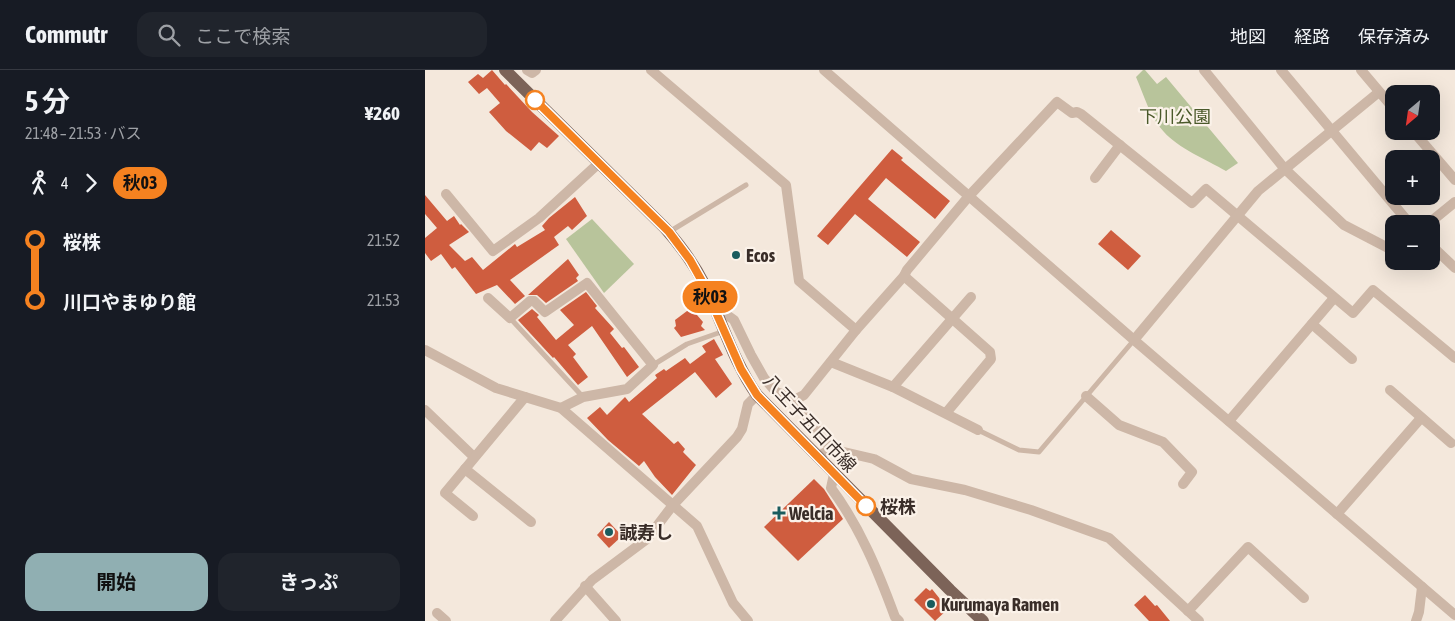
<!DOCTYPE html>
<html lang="ja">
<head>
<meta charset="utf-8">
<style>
	:root { --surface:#171b24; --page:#20242c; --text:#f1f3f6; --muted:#9ea1a6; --line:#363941; --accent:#90afb2 }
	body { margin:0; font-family:"Asap Condensed","Noto Sans JP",sans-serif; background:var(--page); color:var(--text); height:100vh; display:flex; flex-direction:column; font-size:19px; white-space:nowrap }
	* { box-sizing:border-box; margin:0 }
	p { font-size:16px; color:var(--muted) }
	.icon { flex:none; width:28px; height:28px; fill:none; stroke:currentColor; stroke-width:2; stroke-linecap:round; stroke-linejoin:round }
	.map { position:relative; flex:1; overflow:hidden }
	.side { display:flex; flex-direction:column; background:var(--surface); width:425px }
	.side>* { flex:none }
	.badge { padding:0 10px; border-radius:16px; font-size:18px; line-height:32px }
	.needle { width:32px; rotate:209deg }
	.tools { position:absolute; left:960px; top:15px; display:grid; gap:10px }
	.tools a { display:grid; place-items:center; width:55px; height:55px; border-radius:10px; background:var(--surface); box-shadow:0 5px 20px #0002; font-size:25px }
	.map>.badge { position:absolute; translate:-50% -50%; box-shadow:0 0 0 2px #fff }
	.legs { display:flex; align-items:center; gap:8px; height:55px; padding:0 25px; font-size:16px }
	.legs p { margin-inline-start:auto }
	.head { display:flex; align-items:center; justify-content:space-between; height:85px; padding:0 25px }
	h1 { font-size:28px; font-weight:700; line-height:38px }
	.primary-button { display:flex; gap:10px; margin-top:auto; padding:10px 25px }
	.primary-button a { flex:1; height:58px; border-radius:15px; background:var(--accent); color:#111; font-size:20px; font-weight:700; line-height:58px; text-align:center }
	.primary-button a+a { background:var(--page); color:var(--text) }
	ul { padding:0 25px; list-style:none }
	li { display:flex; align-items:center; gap:18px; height:60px; font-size:19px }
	li i { display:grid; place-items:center; width:8px; height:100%; margin:0 6px; background:currentColor }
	li i::after { content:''; width:12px; height:12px; margin:-6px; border:4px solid; border-radius:50%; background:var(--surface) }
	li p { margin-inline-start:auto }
	li:first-child i { background:linear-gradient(#0000 50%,currentColor 0) }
	li:last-child i { background:linear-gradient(currentColor 50%,#0000 0) }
	header { display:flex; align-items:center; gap:30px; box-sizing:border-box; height:70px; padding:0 25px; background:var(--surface); border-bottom:1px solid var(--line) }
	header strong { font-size:24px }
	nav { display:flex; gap:28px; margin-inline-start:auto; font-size:18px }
	.search { width:350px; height:45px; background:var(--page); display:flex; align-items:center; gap:12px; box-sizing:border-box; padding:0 18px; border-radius:15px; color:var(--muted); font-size:19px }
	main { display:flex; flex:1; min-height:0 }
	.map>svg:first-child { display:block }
	.green { fill:#b8c49b }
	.building { fill:#cf5d3f }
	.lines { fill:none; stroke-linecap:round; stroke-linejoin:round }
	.service { stroke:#cdb7a7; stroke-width:5 }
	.minor { stroke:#cdb7a7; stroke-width:10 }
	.primary { stroke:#7c6358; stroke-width:12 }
	.line-1-casing { stroke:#fff; stroke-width:11 }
	.line-1 { stroke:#f58220; stroke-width:8 }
	.stop-1-dot { fill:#fff; stroke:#f58220; stroke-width:2.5 }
	.poi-dot { fill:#1a5c5e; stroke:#fbf2e9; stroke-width:2 }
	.labels { text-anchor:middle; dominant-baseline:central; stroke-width:4.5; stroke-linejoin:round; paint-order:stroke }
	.park-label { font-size:18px; fill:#4a592a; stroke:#fbf2e9 }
	.poi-label { font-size:18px; font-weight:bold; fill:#392d28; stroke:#fbf2e9; text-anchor:start }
	.street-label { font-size:18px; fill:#392d28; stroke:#fbf2e9 }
	.stop-label { font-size:18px; font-weight:bold; fill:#392d28; stroke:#fbf2e9; text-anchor:start }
</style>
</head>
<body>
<header>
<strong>Commutr</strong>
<div class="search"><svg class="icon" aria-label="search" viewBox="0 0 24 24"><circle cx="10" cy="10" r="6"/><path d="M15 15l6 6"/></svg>ここで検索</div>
<nav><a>地図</a><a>経路</a><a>保存済み</a></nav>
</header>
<main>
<section class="side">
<div class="head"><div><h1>5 分</h1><p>21:48 – 21:53 · バス</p></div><b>¥260</b></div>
<div class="legs"><svg class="icon" aria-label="walk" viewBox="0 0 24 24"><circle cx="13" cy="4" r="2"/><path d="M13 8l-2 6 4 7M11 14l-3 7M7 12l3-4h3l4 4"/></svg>4<svg class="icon" aria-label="forward" viewBox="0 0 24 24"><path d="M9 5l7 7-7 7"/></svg><b class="badge" style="background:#f58220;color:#111">秋03</b></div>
<ul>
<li><i style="color:#f58220"></i><b>桜株</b><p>21:52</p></li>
<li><i style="color:#f58220"></i><b>川口やまゆり館</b><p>21:53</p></li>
</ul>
<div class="primary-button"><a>開始</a><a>きっぷ</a></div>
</section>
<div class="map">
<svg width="1030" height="551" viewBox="0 0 1030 551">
	<rect width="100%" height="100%" fill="#f4e8dc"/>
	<g class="green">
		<path d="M718,0H720L732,14L741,7L813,93L801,101C782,90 753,78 739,62C725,48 719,25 711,7Z"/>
		<polygon points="167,149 209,194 179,223 141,169"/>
	</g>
	<g class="building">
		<polygon points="67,0 80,15 81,14 107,42 134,66 122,78 114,72 106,81 81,61 64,42 75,33 62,18 54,24 43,12 53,4 58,8"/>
		<polygon points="467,79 478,88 476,90 525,131 510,149 461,108 443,129 495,172 482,187 430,144 403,175 392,166"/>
		<polygon points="0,125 22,151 29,146 35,155 36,154 44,162 24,175 40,191 47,187 58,200 90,174 92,177 120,160 117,156 124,148 150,127 162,146 147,160 143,156 129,167 134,175 85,210 100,226 90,234 72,215 51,224 30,197 27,199 16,184 6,191 0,183 0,168 12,158 0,144"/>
		<polygon points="686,160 716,186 703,200 673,174"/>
		<polygon points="143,189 154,205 151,208 153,211 121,233 112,225 103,225"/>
		<polygon points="161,222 172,236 170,238 189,259 185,263 197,278 199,277 214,297 202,307 167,256 143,275 151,284 148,287 163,307 153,315 129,287 128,288 93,250 107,239 114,245 112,247 131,270 149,255 135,240"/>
		<polygon points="266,238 278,252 276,256 280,260 256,267 249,258 251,256 250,250"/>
		<polygon points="289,269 298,285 290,289 307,314 291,328 270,302 217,344 249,374 253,371 260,379 258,382 271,395 247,425 230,407 219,391 214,396 183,370 162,348 175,337 182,345 200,327 204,332 232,308 230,305 239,299 241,301 260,288 265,294 281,282 277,276"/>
		<polygon points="389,409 399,419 418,449 373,491 339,457"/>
		<polygon points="184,452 197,466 184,478 172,465"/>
		<polygon points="501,518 505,521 507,519 523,539 510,551 489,530"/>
		<polygon points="720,525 730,536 732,535 745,551 724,551 709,535"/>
	</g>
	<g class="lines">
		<g class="service">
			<polyline points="244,162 321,115"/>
			<polyline points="85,248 158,327"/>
			<polyline points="228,295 262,274 299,261"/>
			<polyline points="553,360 594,380 614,382 709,270"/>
		</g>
		<g class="minor">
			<polyline points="102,0 107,3 111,0"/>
			<polyline points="226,0 361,115 374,211 431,260"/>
			<polyline points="399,0 709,270 1030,545"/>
			<polyline points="779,0 859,98 919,155 969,181"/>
			<polyline points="856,0 985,154"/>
			<polyline points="936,0 969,39"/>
			<polyline points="988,61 1030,110"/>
			<polyline points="670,108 695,75"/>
			<polyline points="21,124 68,181 114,148 174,93"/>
			<polyline points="1003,154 1030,132"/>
			<polyline points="1006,175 1030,198"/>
			<polyline points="479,206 565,282 566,289 521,343"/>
			<polyline points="63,228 85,248 105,231 109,231 120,242 162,213 228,295 202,319 158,327 136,338"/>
			<polyline points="288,235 309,250 326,285 339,308 351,322 371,329 379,325 431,260 479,206 482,200 544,126 632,32 647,43 652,42 656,44 767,133 781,119 928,243 948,220 1030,288"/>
			<polyline points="887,254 927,289"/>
			<polyline points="709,270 833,121 954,22"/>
			<polyline points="0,280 71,318 136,338 272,456 308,533 323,551"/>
			<polyline points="406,292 468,317 553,360"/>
			<polyline points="468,317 546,227"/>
			<polyline points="965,320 1026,373"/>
			<polyline points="661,326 694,355 738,372 767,402 758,414"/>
			<polyline points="371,329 376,338 406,379"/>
			<polyline points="0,340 49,387"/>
			<polyline points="804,351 909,228"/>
			<polyline points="392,387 406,379 449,389 486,409 540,420 606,440 684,468 774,551"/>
			<polyline points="40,399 106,452"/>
			<path d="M409,404L406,418C435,457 453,501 470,547L474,551"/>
			<polyline points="912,444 996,348"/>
			<polyline points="48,446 20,423 100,327"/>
			<polyline points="160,516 191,551"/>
			<polyline points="763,541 823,477 879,528"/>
			<polyline points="12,543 21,551"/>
			<polyline points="130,551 167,510 222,469 248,435 312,367 317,359 323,334 332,325"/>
			<polyline points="991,551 994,542 997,517"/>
		</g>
		<path class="primary" d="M80,0L240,158C255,175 269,194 279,214C297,251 308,291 332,325L525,520L558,551"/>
	</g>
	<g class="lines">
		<defs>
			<polyline id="line-1" points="110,30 244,162 265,190 278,213 316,299 332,325 441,436"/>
		</defs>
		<use href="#line-1" class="line-1-casing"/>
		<use href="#line-1" class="line-1"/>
	</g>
	<g class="stop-1-dot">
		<circle cx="110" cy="30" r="9"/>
		<circle cx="441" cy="436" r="9"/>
	</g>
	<g class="poi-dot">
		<circle cx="311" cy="185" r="5"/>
		<path d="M351.5 435.5h5v5h5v5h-5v5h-5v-5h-5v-5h5z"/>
		<circle cx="184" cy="462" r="5"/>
		<circle cx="506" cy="534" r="5"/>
	</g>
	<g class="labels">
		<g class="park-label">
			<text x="750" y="46">下川公園</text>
		</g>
		<g class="poi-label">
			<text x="321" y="185">Ecos</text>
			<text x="364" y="443">Welcia</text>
			<text x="194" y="462">誠寿し</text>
			<text x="516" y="534">Kurumaya Ramen</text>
		</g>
		<g class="street-label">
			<text transform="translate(385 353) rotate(47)">八王子五日市線</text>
		</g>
		<g class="stop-label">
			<text x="455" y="436">桜株</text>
		</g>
	</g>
</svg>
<div class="tools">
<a><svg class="needle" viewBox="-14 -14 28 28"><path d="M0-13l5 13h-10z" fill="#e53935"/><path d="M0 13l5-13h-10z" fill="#9ea1a6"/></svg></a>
<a>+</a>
<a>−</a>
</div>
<b class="badge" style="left:285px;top:227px;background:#f58220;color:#111">秋03</b>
</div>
</main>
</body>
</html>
